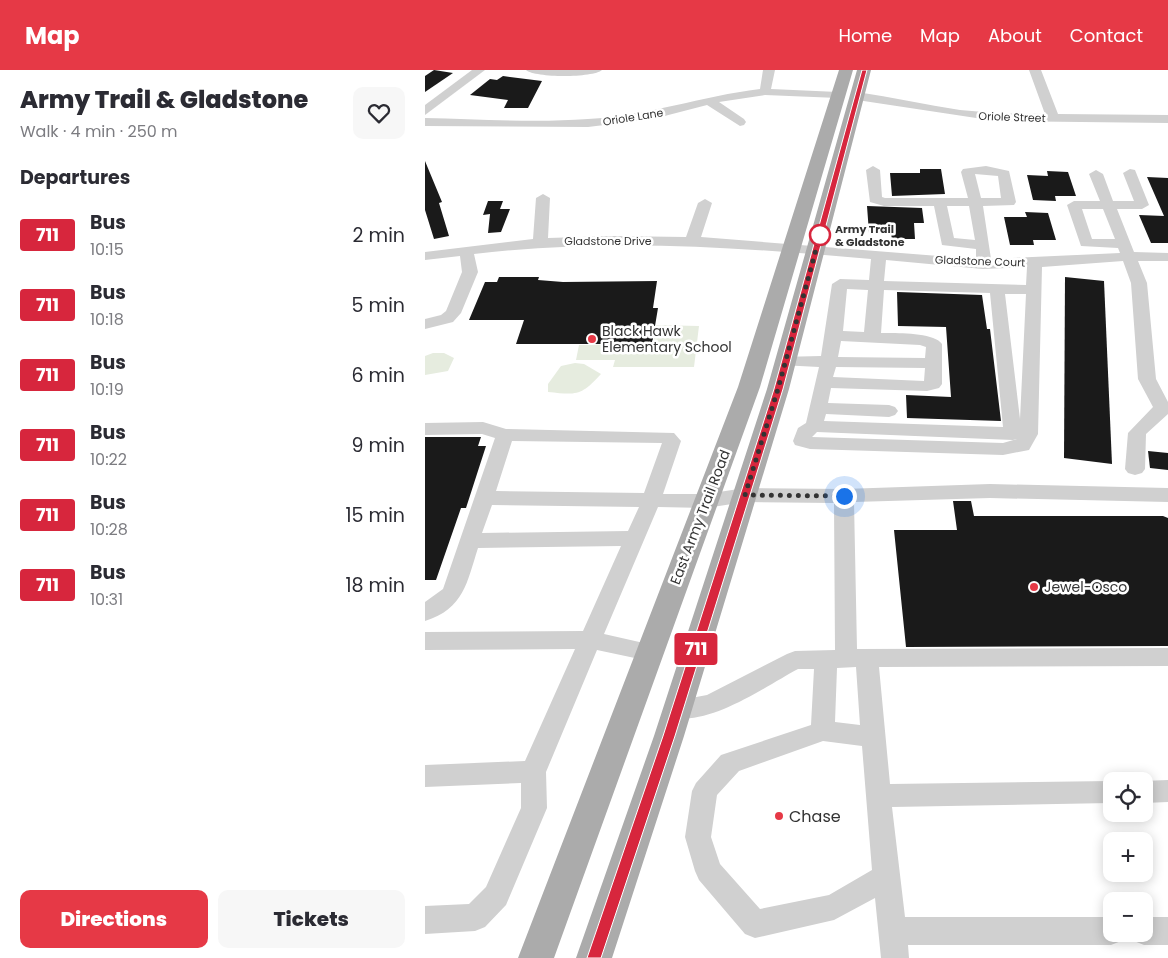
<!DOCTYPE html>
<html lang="en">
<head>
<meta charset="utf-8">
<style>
	:root { --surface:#fff; --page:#f7f7f7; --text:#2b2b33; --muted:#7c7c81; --accent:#e63946 }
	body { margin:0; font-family:Poppins,sans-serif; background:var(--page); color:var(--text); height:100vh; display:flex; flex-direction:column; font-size:19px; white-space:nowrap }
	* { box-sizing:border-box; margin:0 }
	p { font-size:16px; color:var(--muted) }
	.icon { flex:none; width:28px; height:28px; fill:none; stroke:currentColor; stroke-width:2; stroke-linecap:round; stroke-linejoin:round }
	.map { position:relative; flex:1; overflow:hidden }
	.details { display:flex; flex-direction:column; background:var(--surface); width:425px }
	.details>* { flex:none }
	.badge { padding:0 10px; border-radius:4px; font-size:18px; line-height:32px }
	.tools { position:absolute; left:678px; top:702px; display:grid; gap:10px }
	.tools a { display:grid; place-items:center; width:50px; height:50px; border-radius:10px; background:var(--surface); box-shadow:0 2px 12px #0003; font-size:25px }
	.you { position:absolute; width:25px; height:25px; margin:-12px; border:4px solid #fff; border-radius:50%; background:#1a73e8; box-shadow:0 0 0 8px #1a73e833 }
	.map>.badge { position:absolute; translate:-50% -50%; box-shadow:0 0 0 2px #fff }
	h2 { padding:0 20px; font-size:19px; line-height:45px }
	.round { display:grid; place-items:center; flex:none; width:52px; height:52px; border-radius:10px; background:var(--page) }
	.summary { display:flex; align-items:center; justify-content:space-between; height:85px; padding:0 20px }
	h1 { font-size:24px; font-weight:800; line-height:38px }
	.cta { display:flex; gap:10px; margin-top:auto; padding:10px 20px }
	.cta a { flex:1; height:58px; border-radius:10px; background:var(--accent); color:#fff; font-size:20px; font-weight:800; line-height:58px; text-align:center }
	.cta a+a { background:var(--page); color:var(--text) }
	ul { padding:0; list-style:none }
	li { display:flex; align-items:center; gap:15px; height:70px; padding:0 20px }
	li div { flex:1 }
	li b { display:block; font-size:19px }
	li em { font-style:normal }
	li .badge { min-width:55px; font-weight:700; text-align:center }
	header { display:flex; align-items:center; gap:30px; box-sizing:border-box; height:70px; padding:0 25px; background:var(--accent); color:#fff }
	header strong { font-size:24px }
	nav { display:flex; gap:28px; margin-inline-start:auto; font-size:18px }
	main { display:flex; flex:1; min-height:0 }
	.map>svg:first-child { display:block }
	.green { fill:#e6ecdf }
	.building { fill:#1a1a1a }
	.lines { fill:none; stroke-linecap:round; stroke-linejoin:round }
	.minor { fill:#d0d0d0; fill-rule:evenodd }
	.major { fill:#ababab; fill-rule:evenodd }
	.line { fill:#d7263d; stroke:#fff }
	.walk { stroke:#333; stroke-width:5; stroke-dasharray:0 9 }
	.stop-dot { fill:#fff; stroke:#d7263d; stroke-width:2.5 }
	.poi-dot { fill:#e63946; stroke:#fff; stroke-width:2 }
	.labels { text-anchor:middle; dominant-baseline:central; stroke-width:5; stroke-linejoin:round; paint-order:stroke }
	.far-street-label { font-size:11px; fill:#333; stroke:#fff }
	.far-stop-label { font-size:11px; font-weight:bold; fill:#333; stroke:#fff; text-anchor:start }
	.poi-label { font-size:14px; fill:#333; stroke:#fff; text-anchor:start }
	.street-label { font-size:14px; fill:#333; stroke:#fff }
	.near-poi-label { font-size:16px; fill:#333; stroke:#fff; text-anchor:start }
</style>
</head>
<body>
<header>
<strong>Map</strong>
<nav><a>Home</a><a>Map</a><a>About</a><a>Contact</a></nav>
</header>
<main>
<section class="details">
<div class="summary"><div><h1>Army Trail &amp; Gladstone</h1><p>Walk · 4 min · 250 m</p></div><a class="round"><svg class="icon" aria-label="heart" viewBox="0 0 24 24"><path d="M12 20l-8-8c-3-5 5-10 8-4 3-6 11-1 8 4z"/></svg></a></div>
<h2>Departures</h2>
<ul>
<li><span class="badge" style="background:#d7263d;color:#fff">711</span><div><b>Bus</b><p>10:15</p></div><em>2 min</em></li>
<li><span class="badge" style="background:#d7263d;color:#fff">711</span><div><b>Bus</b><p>10:18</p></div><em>5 min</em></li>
<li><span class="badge" style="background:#d7263d;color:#fff">711</span><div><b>Bus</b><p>10:19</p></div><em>6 min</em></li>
<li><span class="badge" style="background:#d7263d;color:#fff">711</span><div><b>Bus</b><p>10:22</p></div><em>9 min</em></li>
<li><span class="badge" style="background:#d7263d;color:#fff">711</span><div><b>Bus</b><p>10:28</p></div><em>15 min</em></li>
<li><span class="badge" style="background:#d7263d;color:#fff">711</span><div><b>Bus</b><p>10:31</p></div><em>18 min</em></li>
</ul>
<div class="cta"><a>Directions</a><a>Tickets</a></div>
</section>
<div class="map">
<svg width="743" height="888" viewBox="0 0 743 888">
	<rect width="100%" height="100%" fill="#fff"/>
	<g class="green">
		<polygon points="231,255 274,256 269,297 188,297 190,290 151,290 154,275 228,274"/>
		<polygon points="8,283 19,283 29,288 23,301 0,305 0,286"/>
		<path d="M150,293L159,294L176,304C156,326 152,325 123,322V314L136,296Z"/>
	</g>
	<g class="building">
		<polygon points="9,0 28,3 0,22 0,6"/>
		<polygon points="78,6 117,11 103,38 79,38 83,30 45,25 65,9 72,10"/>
		<polygon points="0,91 17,132 14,133 24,166 9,169 0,140"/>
		<polygon points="495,99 516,99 520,124 467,126 465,103 495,103"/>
		<polygon points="622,101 643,102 651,126 630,126 631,131 608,130 602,105 623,106"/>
		<polygon points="722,107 743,108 743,173 726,173 714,145 739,146"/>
		<polygon points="63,131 78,131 75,139 85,139 76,162 63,163 65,144 58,145"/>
		<polygon points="442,136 497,138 499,153 489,153 490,169 467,169 466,164 444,163"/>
		<polygon points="600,142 623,143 631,170 608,170 609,175 585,175 579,147 602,147"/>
		<polygon points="74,207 114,207 113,210 138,212 232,211 228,238 233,238 227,274 91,274 99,250 44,250 60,212 72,212"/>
		<polygon points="640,207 679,211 687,394 639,388"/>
		<polygon points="472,222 557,225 562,259 565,259 576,351 482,348 481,325 526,327 521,257 473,256"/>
		<polygon points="0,367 56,367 53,376 61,376 41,438 36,438 11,510 0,510"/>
		<polygon points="723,381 743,383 743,400 725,398"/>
		<polygon points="528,431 546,431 549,446 738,446 743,448 743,576 481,577 469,460 532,460"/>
	</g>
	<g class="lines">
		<g class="minor">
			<polygon points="47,0 60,0 0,45 0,35"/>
			<path d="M101,0H177C168,8 110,8 101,0Z"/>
			<path d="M338,0H350L346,19L413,22L419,25L413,28L340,25L294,32L319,49L321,52L319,55L315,56L282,35L228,49L163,57L0,56V48C54,49 109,53 163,49C222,46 277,26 335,19Z"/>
			<path d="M604,0H616L633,44L743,45V53L571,51L432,30L426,26L432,22C467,27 501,35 535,40C564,43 592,44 620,44Z"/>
			<path d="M448,96L455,100L457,127L460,128H543L536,102L538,99L561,96L584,101L591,132L589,135L558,136L566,189L695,183L693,178L656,176L642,135L649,131H675L664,104L671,100L678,104L688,131H709L698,103L705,99L710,100L724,135L717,139H692L709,182L743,183V191H713L722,213L731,309L743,332V344L721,364L720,399L717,403L710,405L703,403L700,399L703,363L728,337L713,309L706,213L698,191L617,197L613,364L604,380L578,385L385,379L370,375L368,371L373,358L381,353L394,297L355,295L353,291L355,287L396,286L407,214L415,209L444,210L446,189C313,177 182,168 49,184L53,202L36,243L28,252L0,259V249L16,245L21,241L37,202L35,186L0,190V182L108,169L111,128L118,124L125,128L123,168L188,166L261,167L273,133L280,129L287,133L276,167L551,189V179L517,175L509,136H459L445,132L441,100ZM550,104L573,106L576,128H556ZM522,136H544L550,170L529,168ZM657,139H678L690,169H667ZM461,190L558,199L602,197L601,215L459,211ZM422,219L443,220L439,262L418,261ZM459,220L565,223L578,357L399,351L401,344L464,347L470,345L473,341L470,337L464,335L403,333L406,318L502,321L514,318L517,314V274C509,262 470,263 456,263ZM580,224H601L595,349ZM416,271L495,275L501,277L500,288L413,287ZM411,297L500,298L499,311L408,307ZM392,362L588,370L592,369L578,373L387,367Z"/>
			<path d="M58,352L81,359L249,363L256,371L238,424H281L320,418L419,419L565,414L743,418V432L565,428L429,432L432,579L743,578V596L454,597L465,714L686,711H688L686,733L467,737L480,847H686V864H699L696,871L686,875H483L484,888H456L450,828L409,850L330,868L320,864L274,810L270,801L260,767L267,721L271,713L296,685L386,655L389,599H373C341,616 281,659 245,646L241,639L245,632L282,625L362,584L370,581L410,580L409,433L320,432L281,438L233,437L179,564L232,576L235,582L232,588L224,591L172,580L121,702L122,738L81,835L60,857L50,861L0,864V836L44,834L61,817L96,738V713L0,717V695L100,691L150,579L0,580V562L158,561L196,476L53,478C42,512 39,539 0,551V532L18,519L70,368L57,364L0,365V353ZM87,371L237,373L219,423L71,421ZM67,435L214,437L203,461L57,463ZM431,597L435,655L410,652L412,598ZM398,671L437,676L447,800L404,825L335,839L295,794L286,767L292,725L314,701Z"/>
			<polygon points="743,710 743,732 719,733 717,711"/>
			<polygon points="719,847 743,847 743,875 719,875 709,871 706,864 719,864"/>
		</g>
		<g class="major">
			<polygon points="414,0 428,0 335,317 129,888 93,888 313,317"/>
			<polygon points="432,0 446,0 364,319 259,666 187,888 151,888 229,666 342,319"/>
		</g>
	</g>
	<polygon class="line" points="437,0 442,0 358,319 250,666 176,888 162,888 238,666 349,319"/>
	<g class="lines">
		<polyline class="walk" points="395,165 353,319 320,425 419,426"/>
	</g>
	<circle class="stop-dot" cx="395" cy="165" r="10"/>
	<g class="poi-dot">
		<circle cx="167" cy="269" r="5"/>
		<circle cx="609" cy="517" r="5"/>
		<circle cx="354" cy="746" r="5"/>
	</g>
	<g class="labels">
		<g class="far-street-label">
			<text transform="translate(208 47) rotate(-9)">Oriole Lane</text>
			<text transform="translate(587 47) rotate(2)">Oriole Street</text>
			<text x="183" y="171">Gladstone Drive</text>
			<text transform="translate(555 191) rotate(2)">Gladstone Court</text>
		</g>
		<g class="far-stop-label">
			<text x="410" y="159">Army Trail<tspan x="410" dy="13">&amp; Gladstone</tspan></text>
		</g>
		<g class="poi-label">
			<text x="177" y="261">Black Hawk<tspan x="177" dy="16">Elementary School</tspan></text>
			<text x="619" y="517">Jewel-Osco</text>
		</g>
		<g class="street-label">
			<text transform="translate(275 447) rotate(-69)">East Army Trail Road</text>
		</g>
		<g class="near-poi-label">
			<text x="364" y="746">Chase</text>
		</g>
	</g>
</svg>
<div class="tools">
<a><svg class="icon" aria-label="locate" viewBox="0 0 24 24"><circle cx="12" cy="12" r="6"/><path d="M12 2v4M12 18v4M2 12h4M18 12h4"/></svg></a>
<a>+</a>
<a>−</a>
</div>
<div class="you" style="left:419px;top:426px"></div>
<b class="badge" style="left:271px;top:579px;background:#d7263d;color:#fff">711</b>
</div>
</main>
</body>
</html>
